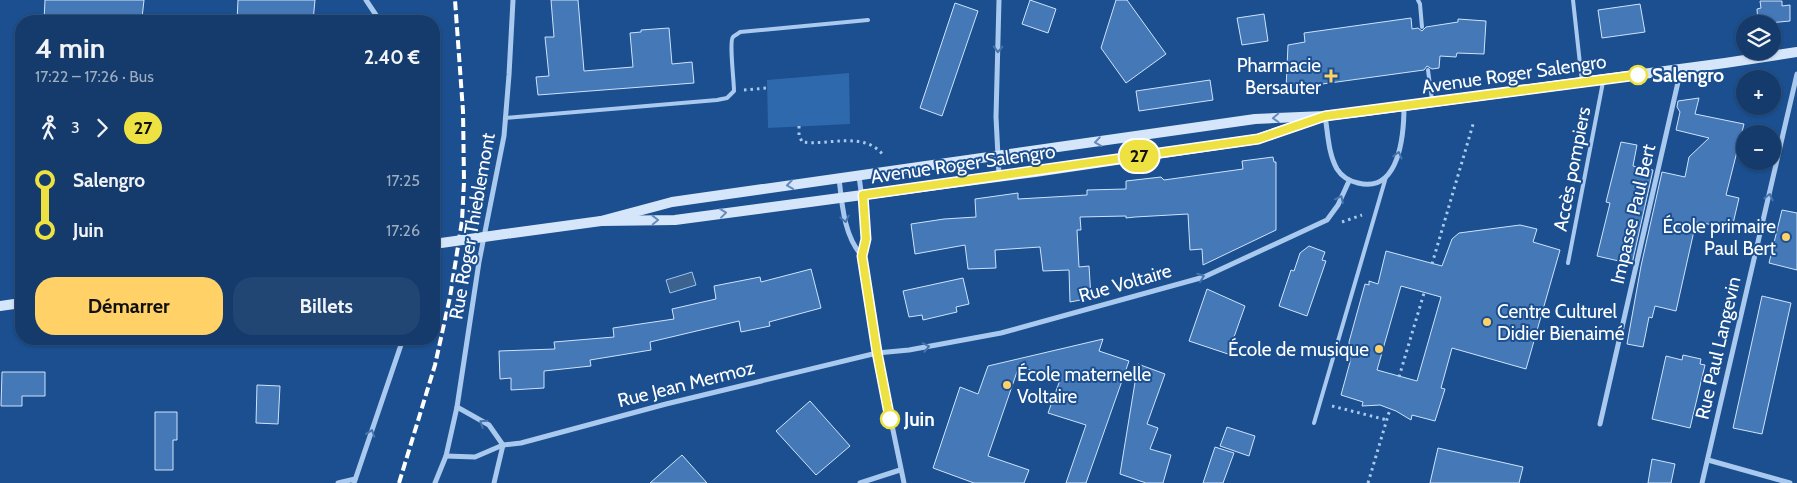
<!DOCTYPE html>
<html lang="fr">
<head>
<meta charset="utf-8">
<style>
	:root { --surface:#143b6b; --page:#214673; --text:#f1f3f6; --muted:#9dadc1; --line:#33557e; --accent:#ffd166 }
	body { margin:0; font-family:Cabin,sans-serif; background:var(--page); color:var(--text); height:100vh; display:flex; flex-direction:column; font-size:19px; white-space:nowrap }
	* { box-sizing:border-box; margin:0 }
	p { font-size:16px; color:var(--muted) }
	.icon { flex:none; width:28px; height:28px; fill:none; stroke:currentColor; stroke-width:2; stroke-linecap:round; stroke-linejoin:round }
	.map { position:relative; flex:1; overflow:hidden }
	.drawer { position:absolute; left:15px; top:15px; width:425px; height:330px; display:flex; flex-direction:column; background:var(--surface); border-radius:20px; box-shadow:0 1px 4px #0004,0 0 0 1px var(--line) }
	.drawer>* { flex:none }
	.badge { padding:0 10px; border-radius:16px; font-size:18px; line-height:32px }
	.tools { position:absolute; left:1736px; top:15px; display:grid; gap:10px }
	.tools a { display:grid; place-items:center; width:45px; height:45px; border-radius:50%; background:var(--surface); box-shadow:0 1px 4px #0004,0 0 0 1px var(--line); font-size:25px }
	.map>.badge { position:absolute; translate:-50% -50%; box-shadow:0 0 0 2px #fff }
	.legs { display:flex; align-items:center; gap:8px; height:55px; padding:0 20px; font-size:16px }
	.legs p { margin-inline-start:auto }
	.headline { display:flex; align-items:center; justify-content:space-between; height:85px; padding:0 20px }
	h1 { font-size:28px; font-weight:800; line-height:38px }
	.button { display:flex; gap:10px; margin-top:auto; padding:10px 20px }
	.button a { flex:1; height:58px; border-radius:20px; background:var(--accent); color:#111; font-size:20px; font-weight:800; line-height:58px; text-align:center }
	.button a+a { background:var(--page); color:var(--text) }
	ul { padding:0 20px; list-style:none }
	li { display:flex; align-items:center; gap:18px; height:50px; font-size:19px }
	li i { display:grid; place-items:center; width:8px; height:100%; margin:0 6px; background:currentColor }
	li i::after { content:''; width:12px; height:12px; margin:-6px; border:4px solid; border-radius:50%; background:var(--surface) }
	li p { margin-inline-start:auto }
	li:first-child i { background:linear-gradient(#0000 50%,currentColor 0) }
	li:last-child i { background:linear-gradient(currentColor 50%,#0000 0) }
	.map>svg:first-child { display:block }
	.green { fill:#2e69ad }
	.water { fill:#3c6290; stroke:#9cc4f0 }
	.building { fill:#4478b7; stroke:#cfe3fa; fill-rule:evenodd }
	.lines { fill:none; stroke-linecap:round; stroke-linejoin:round }
	.path { stroke:#a9c9ee; stroke-width:3; stroke-dasharray:2.5 4; stroke-linecap:butt }
	.service { stroke:#a9c9ee; stroke-width:4 }
	.minor { stroke:#a9c9ee; stroke-width:5 }
	.secondary { stroke:#d6e6fa; stroke-width:10 }
	.rail { stroke:#fff; stroke-width:4; stroke-dasharray:9 4; stroke-linecap:butt }
	.secondary-bridge { stroke:#d6e6fa; stroke-width:10 }
	.oneway { stroke:#4674ac }
	.oneway2 { stroke:#668bba }
	.line-1-casing { stroke:#fff; stroke-width:11 }
	.line-1 { stroke:#eee142; stroke-width:8 }
	.stop-1-dot { fill:#fff; stroke:#eee142; stroke-width:2.5 }
	.poi-dot { fill:#ffd166; stroke:#1b4f8f; stroke-width:2 }
	.labels { text-anchor:middle; dominant-baseline:central; stroke-width:4; stroke-linejoin:round; paint-order:stroke }
	.poi-label { font-size:19px; fill:#fff; stroke:#1b4f8f; text-anchor:end }
	.street-label { font-size:19px; fill:#fff; stroke:#1b4f8f }
	.stop-label { font-size:19px; font-weight:bold; fill:#fff; stroke:#1b4f8f; text-anchor:start }
</style>
</head>
<body>
<div class="map">
<svg width="1797" height="483" viewBox="0 0 1797 483">
	<rect width="100%" height="100%" fill="#1b4f8f"/>
	<polygon class="green" points="849,73 850,124 768,128 767,80"/>
	<polygon class="water" points="692,272 696,285 670,293 666,280"/>
	<g class="building">
		<polygon points="45,0 144,0 142,18 109,15 109,21 44,21"/>
		<polygon points="238,0 315,0 313,21 237,21"/>
		<polygon points="551,0 578,0 584,71 633,67 630,33 641,32 641,30 669,28 672,64 692,62 694,83 538,95 536,77 549,76 545,37 554,37"/>
		<polygon points="1030,0 1056,9 1048,33 1022,24"/>
		<polygon points="1116,0 1127,0 1166,54 1126,83 1101,48"/>
		<polygon points="1760,1 1782,1 1782,6 1790,5 1790,21 1758,24 1757,9 1761,8"/>
		<polygon points="955,3 978,11 942,116 920,108"/>
		<polygon points="1640,4 1645,32 1602,38 1598,10"/>
		<polygon points="1264,14 1268,41 1242,45 1237,18"/>
		<polygon points="1411,18 1412,29 1418,28 1422,31 1426,27 1458,22 1458,19 1486,21 1484,54 1457,53 1456,57 1440,56 1439,68 1432,69 1427,66 1424,70 1286,89 1288,45 1305,42 1304,33"/>
		<polygon points="1210,80 1213,100 1139,111 1136,91"/>
		<polygon points="1699,98 1695,114 1744,124 1726,195 1739,198 1732,228 1696,222 1676,311 1655,306 1652,318 1649,317 1643,347 1627,344 1641,266 1662,172 1685,177 1689,157 1709,138 1676,130 1680,112 1677,107 1678,101"/>
		<polygon points="1621,142 1637,145 1633,166 1653,170 1632,264 1597,256 1610,203 1606,202"/>
		<polygon points="1273,157 1274,162 1276,162 1276,230 1203,265 1202,249 1190,250 1188,214 1135,217 1126,218 1126,216 1080,217 1081,230 1077,230 1079,267 1089,266 1091,298 1070,302 1069,270 1043,271 1040,247 995,250 996,268 968,269 965,245 915,254 911,224 944,219 976,217 975,199 1018,193 1018,199 1087,195 1087,190 1126,189 1126,181 1161,177 1164,180 1243,169 1242,161"/>
		<polygon points="1782,210 1797,213 1797,270 1769,263"/>
		<path d="M1520,225L1537,229L1533,242L1560,250L1526,369L1452,348L1441,388L1445,389L1435,421L1412,415L1411,420L1396,411L1380,405L1362,406L1363,402L1341,395L1350,362L1349,342L1365,284L1369,285V281L1378,284L1386,251L1442,266L1452,239L1459,233ZM1401,286L1441,297L1417,381L1377,370Z"/>
		<polygon points="1309,246 1325,252 1322,260 1326,261 1307,316 1279,306 1291,270 1294,271 1300,253"/>
		<polygon points="811,269 821,308 769,322 770,326 741,332 739,321 650,342 651,350 590,360 591,366 544,371 544,388 511,390 511,378 500,379 499,351 555,349 554,342 614,337 613,328 674,319 672,309 716,299 714,286 760,277 761,282"/>
		<polygon points="963,278 969,304 956,307 957,312 923,320 922,315 909,317 903,291"/>
		<polygon points="1207,289 1245,306 1228,354 1189,341"/>
		<polygon points="1762,296 1791,303 1762,434 1733,428"/>
		<polygon points="1103,339 1099,351 1129,361 1086,483 1066,483 1086,425 1048,413 1060,380 1019,366 988,456 1029,470 1024,483 974,483 933,468 960,387 978,394 988,366"/>
		<polygon points="1683,355 1701,359 1700,364 1705,365 1690,428 1652,419 1666,356 1682,360"/>
		<polygon points="1138,364 1165,374 1147,424 1158,428 1150,449 1171,455 1163,483 1146,483 1120,474"/>
		<polygon points="2,372 45,372 45,396 22,396 22,406 1,406"/>
		<polygon points="257,385 280,386 278,424 256,423"/>
		<polygon points="810,401 850,446 816,475 776,431"/>
		<polygon points="155,412 177,412 177,440 173,440 173,470 155,470"/>
		<polygon points="1227,427 1255,436 1249,456 1220,446"/>
		<polygon points="1215,447 1234,453 1223,483 1203,483"/>
		<polygon points="1438,448 1523,467 1519,483 1430,483"/>
		<polygon points="682,455 707,483 650,483"/>
		<polygon points="1652,459 1675,464 1671,483 1648,483"/>
	</g>
	<g class="lines">
		<g class="path">
			<polyline points="744,90 767,88"/>
			<path d="M799,126V135L802,142C829,146 864,130 884,156"/>
			<polyline points="1342,222 1362,215"/>
			<polyline points="1432,264 1474,121"/>
			<polyline points="1399,377 1424,293"/>
			<polyline points="1332,406 1387,420"/>
			<polyline points="1368,483 1390,409"/>
		</g>
		<g class="service">
			<polyline points="1418,0 1420,4 1422,27"/>
			<polyline points="1573,0 1582,82"/>
			<polyline points="1428,70 1432,100"/>
			<path d="M505,118L717,100L727,98L734,91C734,81 729,41 733,37C735,35 738,34 740,32L868,20"/>
			<polyline points="1568,263 1603,82"/>
			<polyline points="1314,423 1386,177"/>
		</g>
		<g class="minor">
			<polyline points="366,0 380,21"/>
			<path d="M1325,116C1328,133 1328,153 1337,169C1342,177 1349,181 1358,183C1400,194 1404,133 1404,106"/>
			<polyline points="859,176 866,230 866,239 862,256 877,353 904,483"/>
			<polyline points="999,176 996,117 999,0"/>
			<path d="M839,178C842,205 844,236 862,256"/>
			<polyline points="457,407 489,425 503,445"/>
			<polyline points="1600,424 1681,69"/>
			<polyline points="446,456 475,457 503,445 521,443 666,404 877,353 909,350 1001,333 1204,277 1327,220 1338,205 1349,181"/>
			<polyline points="1708,460 1790,483"/>
			<polyline points="338,483 355,479"/>
			<polyline points="354,483 403,339"/>
			<polyline points="435,483 446,456 457,407 479,262 504,136 509,75 513,0"/>
			<polyline points="494,483 503,445"/>
			<polyline points="860,483 900,470"/>
			<polyline points="1702,483 1797,74"/>
		</g>
		<g class="secondary">
			<polyline points="601,221 672,202 1255,119 1325,116 1359,112 1725,63 1797,52"/>
			<polyline points="505,234 601,221 675,220 1035,172 1258,139 1312,120"/>
			<polyline points="0,306 21,303"/>
		</g>
		<polyline class="rail" points="399,483 435,365 450,297 462,221 464,182 463,111 455,0"/>
		<polyline class="secondary-bridge" points="434,244 505,234"/>
	</g>
	<defs><path id="oneway-chevron" d="M-2-3.5L2.5 0L-2 3.5" fill="none" stroke-width="1.6" stroke-linecap="round" stroke-linejoin="round" transform="scale(1.25)"/></defs>
	<g class="oneway">
		<use href="#oneway-chevron" transform="translate(998 49) rotate(92)"/>
		<use href="#oneway-chevron" transform="translate(1398 155) rotate(-75)"/>
		<use href="#oneway-chevron" transform="translate(1769 197) rotate(-77)"/>
		<use href="#oneway-chevron" transform="translate(1340 199) rotate(-64)"/>
		<use href="#oneway-chevron" transform="translate(845 219) rotate(78)"/>
		<use href="#oneway-chevron" transform="translate(1201 277) rotate(-19)"/>
		<use href="#oneway-chevron" transform="translate(926 347) rotate(-11)"/>
		<use href="#oneway-chevron" transform="translate(483 423) rotate(-147)"/>
		<use href="#oneway-chevron" transform="translate(371 433) rotate(-71)"/>
	</g>
	<g class="oneway2">
		<use href="#oneway-chevron" transform="translate(1276 118) rotate(177)"/>
		<use href="#oneway-chevron" transform="translate(1098 142) rotate(172)"/>
		<use href="#oneway-chevron" transform="translate(790 185) rotate(172)"/>
		<use href="#oneway-chevron" transform="translate(723 213) rotate(-7)"/>
		<use href="#oneway-chevron" transform="translate(655 220) rotate(-1)"/>
	</g>
	<g class="lines">
		<defs>
			<polyline id="line-1" points="890,419 877,352 862,256 866,239 863,195 1258,139 1325,116 1638,75"/>
		</defs>
		<use href="#line-1" class="line-1-casing"/>
		<use href="#line-1" class="line-1"/>
	</g>
	<g class="stop-1-dot">
		<circle cx="1638" cy="75" r="9"/>
		<circle cx="890" cy="419" r="9"/>
	</g>
	<g class="poi-dot">
		<path d="M1328.5 68.5h5v5h5v5h-5v5h-5v-5h-5v-5h5z"/>
		<circle cx="1786" cy="237" r="5"/>
		<circle cx="1487" cy="322" r="5"/>
		<circle cx="1379" cy="349" r="5"/>
		<circle cx="1007" cy="385" r="5"/>
	</g>
	<g class="labels">
		<g class="poi-label">
			<text x="1321" y="65">Pharmacie<tspan x="1321" dy="22">Bersauter</tspan></text>
			<text x="1776" y="226">École primaire<tspan x="1776" dy="22">Paul Bert</tspan></text>
			<text x="1497" y="311" text-anchor="start">Centre Culturel<tspan x="1497" dy="22">Didier Bienaimé</tspan></text>
			<text x="1369" y="349">École de musique</text>
			<text x="1017" y="374" text-anchor="start">École maternelle<tspan x="1017" dy="22">Voltaire</tspan></text>
		</g>
		<g class="street-label">
			<text transform="translate(1514 74) rotate(-8)">Avenue Roger Salengro</text>
			<text transform="translate(963 164) rotate(-8)">Avenue Roger Salengro</text>
			<text transform="translate(1572 169) rotate(-79)">Accès pompiers</text>
			<text transform="translate(1633 214) rotate(-77)">Impasse Paul Bert</text>
			<text transform="translate(472 226) rotate(-80)">Rue Roger Thieblemont</text>
			<text transform="translate(1125 283) rotate(-16)">Rue Voltaire</text>
			<text transform="translate(1718 348) rotate(-77)">Rue Paul Langevin</text>
			<text transform="translate(686 384) rotate(-14)">Rue Jean Mermoz</text>
		</g>
		<g class="stop-label">
			<text x="1652" y="75">Salengro</text>
			<text x="904" y="419">Juin</text>
		</g>
	</g>
</svg>
<div class="tools">
<a><svg class="icon" aria-label="layers" viewBox="0 0 24 24"><path d="M12 4l9 5-9 5-9-5zM3 14l9 5 9-5"/></svg></a>
<a>+</a>
<a>−</a>
</div>
<b class="badge" style="left:1139px;top:156px;background:#eee142;color:#111">27</b>
<section class="drawer">
<div class="headline"><div><h1>4 min</h1><p>17:22 – 17:26 · Bus</p></div><b>2.40 €</b></div>
<div class="legs"><svg class="icon" aria-label="walk" viewBox="0 0 24 24"><circle cx="13" cy="4" r="2"/><path d="M13 8l-2 6 4 7M11 14l-3 7M7 12l3-4h3l4 4"/></svg>3<svg class="icon" aria-label="forward" viewBox="0 0 24 24"><path d="M9 5l7 7-7 7"/></svg><b class="badge" style="background:#eee142;color:#111">27</b></div>
<ul>
<li><i style="color:#eee142"></i><b>Salengro</b><p>17:25</p></li>
<li><i style="color:#eee142"></i><b>Juin</b><p>17:26</p></li>
</ul>
<div class="button"><a>Démarrer</a><a>Billets</a></div>
</section>
</div>
</body>
</html>
